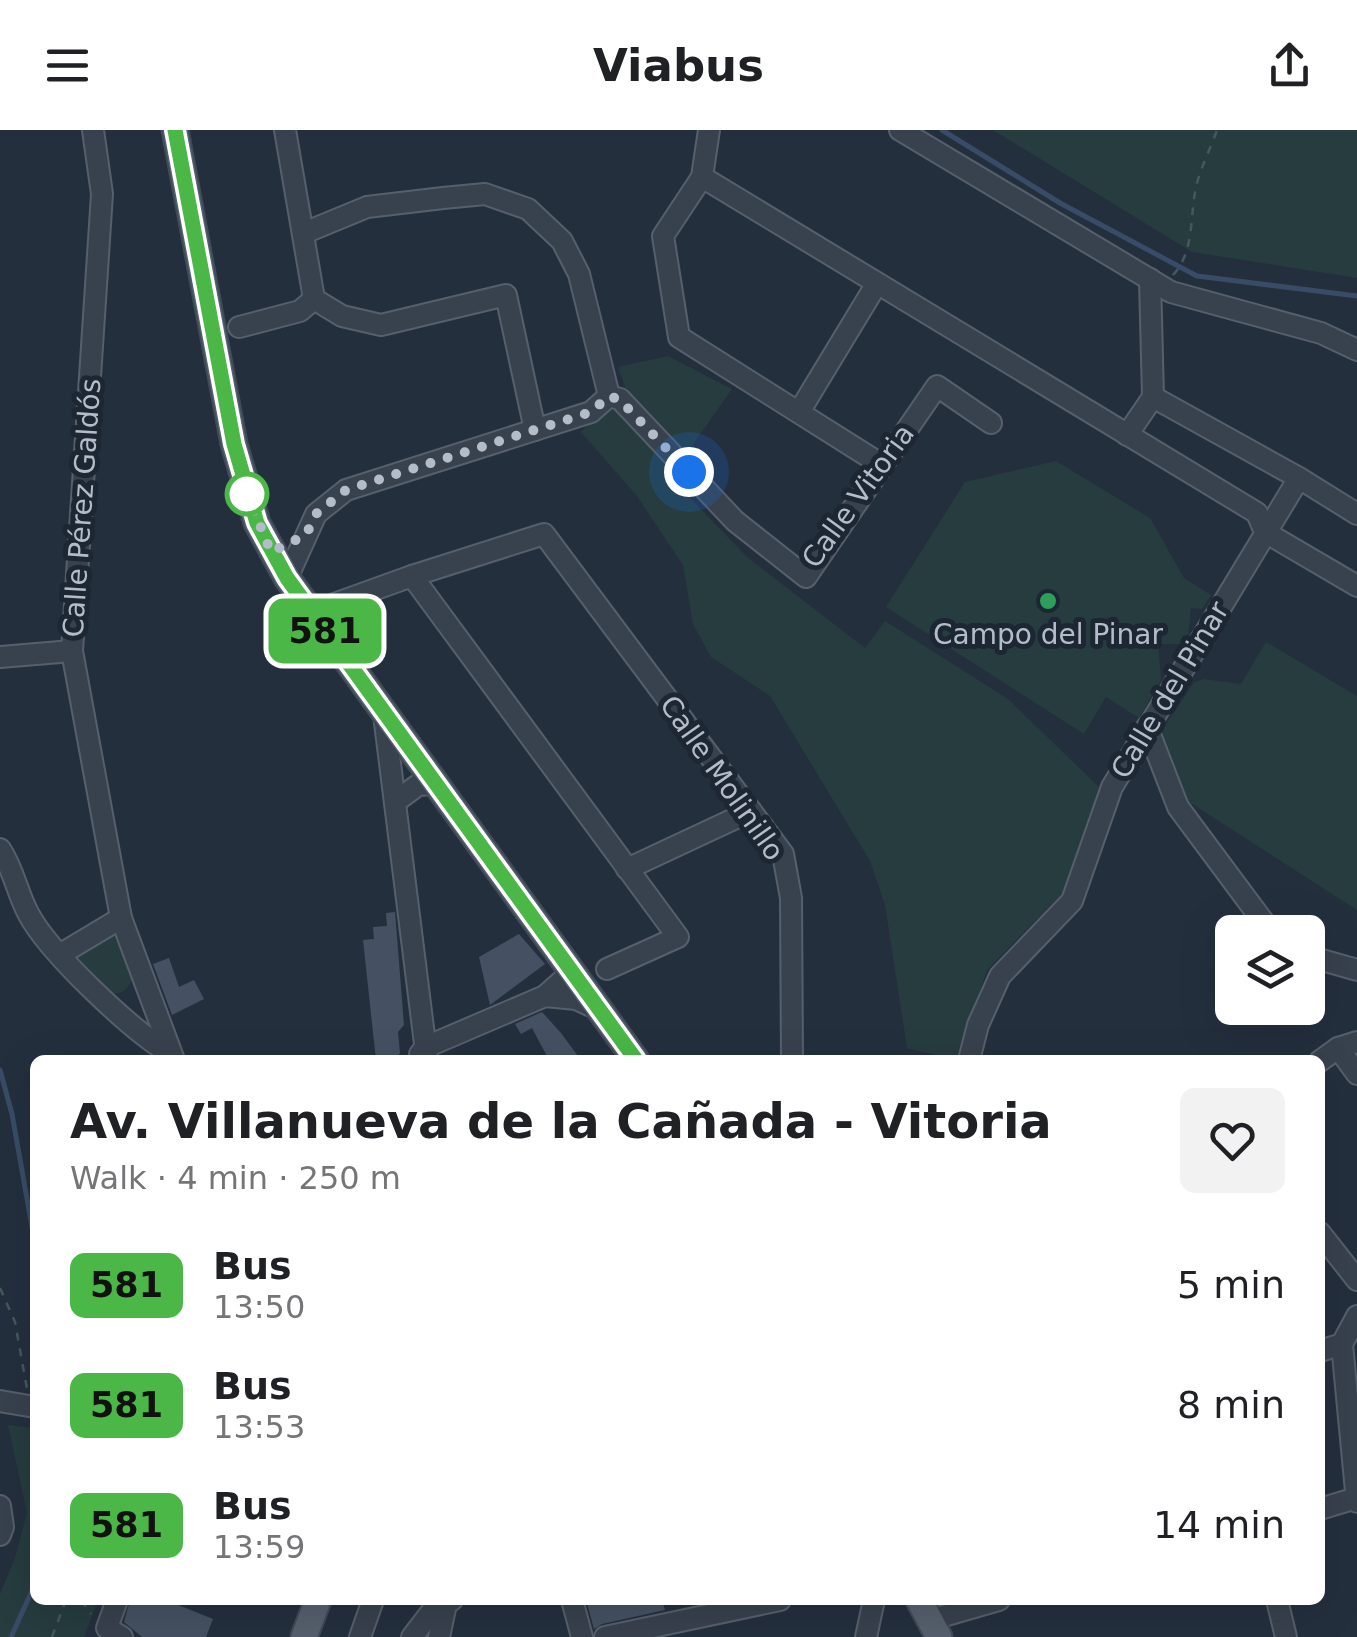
<!DOCTYPE html>
<html lang="en">
<head>
<meta charset="utf-8">
<style>
	:root { --surface:#fff; --page:#f2f2f2; --text:#202124; --muted:#757577 }
	body { margin:0; font-family:"DejaVu Sans",sans-serif; background:var(--page); color:var(--text); height:100vh; display:flex; flex-direction:column; font-size:38px; white-space:nowrap }
	* { box-sizing:border-box; margin:0 }
	p { font-size:32px; color:var(--muted) }
	.icon { flex:none; width:55px; height:55px; fill:none; stroke:currentColor; stroke-width:2; stroke-linecap:round; stroke-linejoin:round }
	.map { position:relative; flex:1; overflow:hidden }
	.drawer { position:absolute; left:30px; top:925px; width:1295px; height:550px; display:flex; flex-direction:column; background:var(--surface); border-radius:15px; box-shadow:0 10px 40px #0002 }
	.drawer>* { flex:none }
	.badge { padding:0 20px; border-radius:15px; font-size:35px; line-height:65px }
	.fabs { position:absolute; left:1215px; top:785px; display:grid; gap:20px }
	.fabs a { display:grid; place-items:center; width:110px; height:110px; border-radius:15px; background:var(--surface); box-shadow:0 10px 40px #0002; font-size:50px }
	.you { position:absolute; width:50px; height:50px; margin:-25px; border:8px solid #fff; border-radius:50%; background:#1a73e8; box-shadow:0 0 0 15px #1a73e833 }
	.map>.badge { position:absolute; translate:-50% -50%; box-shadow:0 0 0 5px #fff }
	.round { display:grid; place-items:center; flex:none; width:105px; height:105px; border-radius:15px; background:var(--page) }
	.overview { display:flex; align-items:center; justify-content:space-between; height:170px; padding:0 40px }
	h1 { font-size:48px; font-weight:700; line-height:75px }
	ul { padding:0; list-style:none }
	li { display:flex; align-items:center; gap:30px; height:120px; padding:0 40px }
	li div { flex:1 }
	li b { display:block; font-size:38px }
	li em { font-style:normal }
	li .badge { min-width:110px; font-weight:700; text-align:center }
	header { display:flex; justify-content:space-between; align-items:center; height:130px; padding:0 40px; background:var(--surface); font-size:45px; font-weight:700 }
	.map>svg:first-child { display:block }
	.green { fill:#263c3f }
	.lines { fill:none; stroke-linecap:round; stroke-linejoin:round }
	.stream { stroke:#394c67; stroke-width:5 }
	.building { fill:#455162 }
	.minor-casing { stroke:#565f6c; stroke-width:24 }
	.major-casing { stroke:#414a57; stroke-width:29 }
	.path { stroke:#44595c; stroke-width:2.5; stroke-dasharray:8 8; stroke-linecap:butt }
	.minor { stroke:#38414e; stroke-width:20 }
	.major { stroke:#56606e; stroke-width:25 }
	.line-casing { stroke:#fff; stroke-width:22 }
	.line { stroke:#4ab747; stroke-width:15 }
	.walk { stroke:#b4bcc9; stroke-width:10; stroke-dasharray:0 18 }
	.stop-dot { fill:#fff; stroke:#4ab747; stroke-width:5 }
	.leisure-dot { fill:#2e9e5b; stroke:#1d2633; stroke-width:4 }
	.labels { text-anchor:middle; dominant-baseline:central; stroke-width:10; stroke-linejoin:round; paint-order:stroke }
	.street-label { font-size:28px; fill:#b4bcc9; stroke:#1d2633 }
	.poi-label { font-size:28px; fill:#b4bcc9; stroke:#1d2633 }
</style>
</head>
<body>
<header><svg class="icon" aria-label="menu" viewBox="0 0 24 24"><path d="M4 6h16M4 12h16M4 18h16"/></svg>Viabus<svg class="icon" aria-label="share" viewBox="0 0 24 24"><path d="M12 15V3M7 8l5-5 5 5M5 13v7h14v-7"/></svg></header>
<div class="map">
<svg width="1357" height="1507" viewBox="0 0 1357 1507">
	<rect width="100%" height="100%" fill="#242f3e"/>
	<g class="green">
		<polygon points="993,0 1357,0 1357,148 1192,122"/>
		<polygon points="668,226 732,259 670,347 747,427 865,518 885,491 1008,569 1101,659 1064,762 987,840 956,930 907,918 885,775 870,731 770,566 711,527 693,494 683,435 637,366 581,302 625,257 618,237"/>
		<polygon points="1056,331 1150,388 1184,448 1211,465 1202,479 1191,478 1187,514 1158,514 1161,550 1139,588 1106,567 1084,604 886,477 965,352"/>
		<polygon points="1266,512 1357,566 1357,780 1183,668 1158,606 1194,552 1204,549 1241,554"/>
		<path d="M117,802L132,850C116,884 88,843 72,828Z"/>
		<polygon points="8,1295 35,1298 35,1470 98,1470 84,1507 0,1507 0,1464 15,1428 27,1383"/>
	</g>
	<g class="lines">
		<g class="stream">
			<polyline points="942,0 1060,73 1197,146 1357,166"/>
			<polyline points="0,940 12,984 35,1114"/>
			<polyline points="11,1507 35,1454"/>
		</g>
	</g>
	<g class="building">
		<polygon points="395,782 404,895 398,902 400,923 395,930 376,930 363,810 374,809 373,797 387,796 386,783"/>
		<polygon points="519,804 545,834 490,875 479,827"/>
		<polygon points="169,828 179,857 194,850 204,869 172,885 153,834"/>
		<polygon points="542,882 561,903 581,930 549,930 532,898 521,904 515,894"/>
		<polygon points="130,1470 166,1470 213,1489 206,1507 142,1507 124,1492"/>
		<polygon points="586,1470 662,1470 665,1480 602,1494 594,1499"/>
	</g>
	<g class="lines">
		<defs>
			<g id="minor">
				<polyline points="93,0 102,64 72,521 121,788 174,930"/>
				<polyline points="285,0 314,169"/>
				<polyline points="709,0 702,47 663,106 679,207 882,335"/>
				<polyline points="900,0 1171,162 1321,203 1357,220"/>
				<polyline points="702,47 1257,383 1265,402 1357,456"/>
				<polyline points="304,103 367,77 443,68 485,64 528,79 562,111 579,144 609,266"/>
				<polyline points="1150,149 1153,267"/>
				<polyline points="239,197 300,181 314,169 342,186 381,195 506,165 535,300"/>
				<polyline points="1153,267 1299,348 1357,384"/>
				<polyline points="799,282 876,155"/>
				<polyline points="1127,305 1153,267"/>
				<polyline points="412,446 678,807 607,839"/>
				<polyline points="287,448 316,384 346,360 591,282 609,266 620,269 735,391 806,447 937,256 991,293"/>
				<polyline points="312,482 412,446 544,404 783,724 791,768 792,930"/>
				<polyline points="0,527 72,521"/>
				<polyline points="384,585 427,930"/>
				<polyline points="1147,597 1178,677 1271,802"/>
				<polyline points="395,672 418,655 436,654"/>
				<path d="M0,719C13,738 17,762 28,783C48,822 133,902 171,924"/>
				<polyline points="627,739 751,681"/>
				<polyline points="61,824 121,788"/>
				<polyline points="1308,826 1357,840"/>
				<polyline points="545,866 576,869 600,880"/>
				<polyline points="1338,918 1357,944"/>
				<polyline points="420,924 426,917 545,866 573,841"/>
				<polyline points="969,930 978,895 1000,846 1072,771 1112,657 1299,348"/>
				<polyline points="1320,931 1338,918 1357,912"/>
				<polyline points="1320,1103 1357,1150"/>
				<polyline points="1342,1214 1357,1372"/>
				<polyline points="1320,1221 1342,1214 1357,1186"/>
				<polyline points="0,1271 35,1277"/>
				<polyline points="0,1376 3,1397 0,1405"/>
				<polyline points="1320,1379 1356,1368"/>
				<polyline points="117,1470 107,1498 122,1507"/>
				<polyline points="572,1470 582,1507"/>
				<polyline points="1277,1470 1286,1507"/>
				<polyline points="930,1490 999,1470"/>
				<polyline points="360,1507 373,1470"/>
				<polyline points="412,1507 432,1481 452,1470"/>
				<polyline points="439,1507 446,1474"/>
				<polyline points="605,1507 780,1470"/>
				<polyline points="866,1507 874,1470"/>
			</g>
			<g id="major">
				<polyline points="175,0 234,314 257,393 287,448 636,930"/>
				<polyline points="919,1470 939,1507"/>
				<polyline points="304,1507 318,1470"/>
			</g>
		</defs>
		<use href="#minor" class="minor-casing"/>
		<use href="#major" class="major-casing"/>
		<g class="path">
			<path d="M1173,145C1196,120 1189,83 1197,53C1202,35 1211,17 1217,0"/>
			<polyline points="0,1158 15,1192 27,1259"/>
			<polyline points="81,1470 91,1484"/>
			<polyline points="52,1507 66,1470"/>
		</g>
		<use href="#minor" class="minor"/>
		<use href="#major" class="major"/>
	</g>
	<g class="lines">
		<defs>
			<polyline id="line" points="175,0 234,314 257,393 287,448 636,930"/>
		</defs>
		<use href="#line" class="line-casing"/>
		<use href="#line" class="line"/>
		<polyline class="walk" points="247,364 271,422 306,405 316,384 346,360 591,282 609,266 620,270 689,342"/>
	</g>
	<circle class="stop-dot" cx="247" cy="364" r="20"/>
	<circle class="leisure-dot" cx="1048" cy="471" r="10"/>
	<g class="labels">
		<g class="street-label">
			<text transform="translate(858 366) rotate(-54)">Calle Vitoria</text>
			<text transform="translate(82 378) rotate(-86)">Calle Pérez Galdós</text>
			<text transform="translate(1170 560) rotate(-59)">Calle del Pinar</text>
			<text transform="translate(722 648) rotate(55)">Calle Molinillo</text>
		</g>
		<g class="poi-label">
			<text x="1048" y="504">Campo del Pinar</text>
		</g>
	</g>
</svg>
<div class="fabs">
<a><svg class="icon" aria-label="layers" viewBox="0 0 24 24"><path d="M12 4l9 5-9 5-9-5zM3 14l9 5 9-5"/></svg></a>
</div>
<div class="you" style="left:689px;top:342px"></div>
<b class="badge" style="left:325px;top:501px;background:#4ab747;color:#111">581</b>
<section class="drawer">
<div class="overview"><div><h1>Av. Villanueva de la Cañada - Vitoria</h1><p>Walk · 4 min · 250 m</p></div><a class="round"><svg class="icon" aria-label="heart" viewBox="0 0 24 24"><path d="M12 20l-8-8c-3-5 5-10 8-4 3-6 11-1 8 4z"/></svg></a></div>
<ul>
<li><span class="badge" style="background:#4ab747;color:#111">581</span><div><b>Bus</b><p>13:50</p></div><em>5 min</em></li>
<li><span class="badge" style="background:#4ab747;color:#111">581</span><div><b>Bus</b><p>13:53</p></div><em>8 min</em></li>
<li><span class="badge" style="background:#4ab747;color:#111">581</span><div><b>Bus</b><p>13:59</p></div><em>14 min</em></li>
</ul>
</section>
</div>
</body>
</html>
